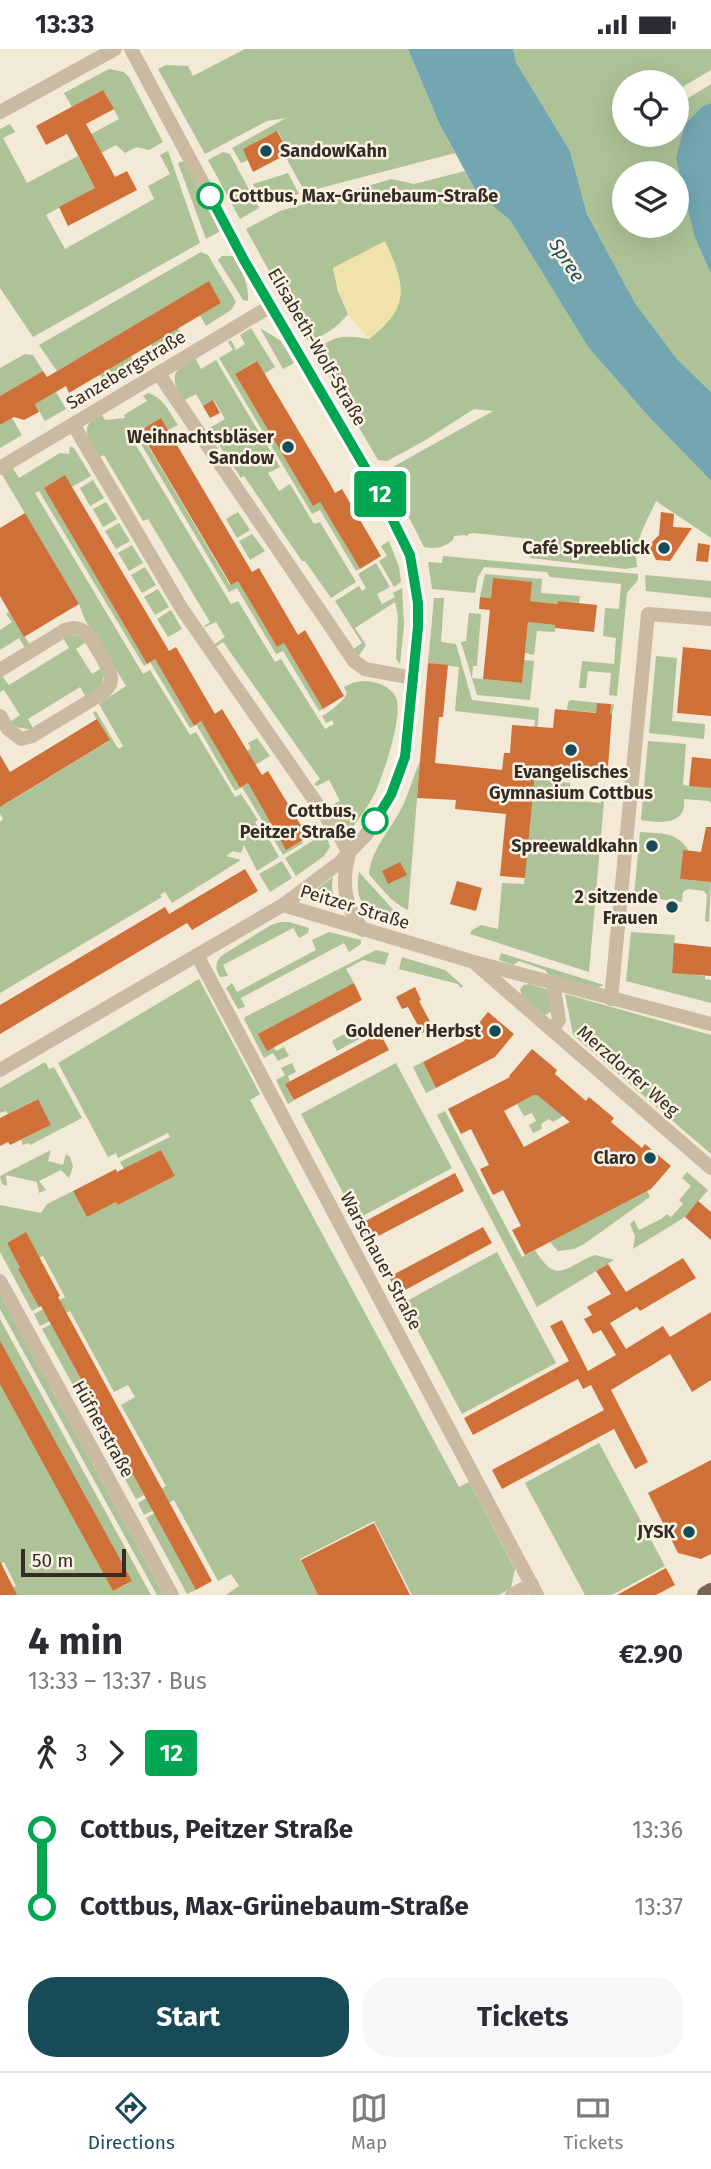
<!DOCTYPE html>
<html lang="en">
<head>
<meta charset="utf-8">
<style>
	:root { --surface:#fff; --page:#f7f7f7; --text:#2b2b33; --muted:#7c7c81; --line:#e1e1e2; --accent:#184b58 }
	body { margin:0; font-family:"Fira Sans",sans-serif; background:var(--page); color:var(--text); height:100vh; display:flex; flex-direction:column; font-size:26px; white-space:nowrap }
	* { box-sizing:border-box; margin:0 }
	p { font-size:23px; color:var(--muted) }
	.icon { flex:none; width:38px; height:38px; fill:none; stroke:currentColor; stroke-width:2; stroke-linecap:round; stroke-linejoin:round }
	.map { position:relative; height:1546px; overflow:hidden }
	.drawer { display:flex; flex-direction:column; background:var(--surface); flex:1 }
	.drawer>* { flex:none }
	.badge { padding:0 14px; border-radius:5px; font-size:24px; line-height:46px }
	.tools { position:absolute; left:612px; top:21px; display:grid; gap:14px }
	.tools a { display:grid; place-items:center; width:77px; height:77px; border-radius:50%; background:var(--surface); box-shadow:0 7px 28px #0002; font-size:35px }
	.scale { position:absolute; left:21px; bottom:18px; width:105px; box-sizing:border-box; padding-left:7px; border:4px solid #352c25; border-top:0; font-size:19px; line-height:24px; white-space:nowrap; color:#352c25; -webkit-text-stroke:5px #faf2e2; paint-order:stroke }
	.map>.badge { position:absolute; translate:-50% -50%; box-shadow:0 0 0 4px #fff }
	.legs { display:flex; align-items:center; gap:10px; height:77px; padding:0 28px; font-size:23px }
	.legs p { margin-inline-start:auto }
	.headline { display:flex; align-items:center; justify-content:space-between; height:119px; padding:0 28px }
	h1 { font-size:38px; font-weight:700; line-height:52px }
	.button { display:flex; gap:14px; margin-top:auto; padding:14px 28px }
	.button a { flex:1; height:80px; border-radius:28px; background:var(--accent); color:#fff; font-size:28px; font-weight:700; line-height:80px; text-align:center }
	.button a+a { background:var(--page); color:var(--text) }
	ul { padding:0 28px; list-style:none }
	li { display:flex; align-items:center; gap:24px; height:77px; font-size:26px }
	li i { display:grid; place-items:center; width:10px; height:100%; margin:0 9px; background:currentColor }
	li i::after { content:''; width:18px; height:18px; margin:-9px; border:5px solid; border-radius:50%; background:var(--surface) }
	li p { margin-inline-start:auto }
	li:first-child i { background:linear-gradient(#0000 50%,currentColor 0) }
	li:last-child i { background:linear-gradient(currentColor 50%,#0000 0) }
	.status { display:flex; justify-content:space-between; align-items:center; height:49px; padding:0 35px; background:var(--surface); direction:ltr }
	.status svg { height:19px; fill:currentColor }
	.menu { display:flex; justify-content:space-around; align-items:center; height:98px; border-top:2px solid var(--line); background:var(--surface); font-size:19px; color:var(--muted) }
	.menu a { display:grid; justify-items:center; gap:4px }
	.menu .selected { color:var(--accent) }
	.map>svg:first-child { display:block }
	.green { fill:#adc296; fill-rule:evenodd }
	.sand { fill:#f1e2a9 }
	.water { fill:#73a6b1 }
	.building { fill:#ce7038; fill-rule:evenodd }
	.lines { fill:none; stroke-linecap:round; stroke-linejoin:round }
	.minor { stroke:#cbbaa2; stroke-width:14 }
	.primary { stroke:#786555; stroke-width:18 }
	.line-1-casing { stroke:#fff; stroke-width:16 }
	.line-1 { stroke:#00a651; stroke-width:10 }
	.poi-dot { fill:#184b58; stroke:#faf2e2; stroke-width:2.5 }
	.stop-1-dot { fill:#fff; stroke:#00a651; stroke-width:3.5 }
	.labels { text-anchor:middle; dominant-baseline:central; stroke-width:5; stroke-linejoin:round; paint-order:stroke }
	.poi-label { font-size:18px; font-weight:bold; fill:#352c25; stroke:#faf2e2; text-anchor:end }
	.stop-label { font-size:18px; font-weight:bold; fill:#352c25; stroke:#faf2e2; text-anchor:start }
	.street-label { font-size:18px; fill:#352c25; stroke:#faf2e2 }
	.water-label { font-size:19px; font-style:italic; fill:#184b58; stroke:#faf2e2 }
</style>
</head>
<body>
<div class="status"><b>13:33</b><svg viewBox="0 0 49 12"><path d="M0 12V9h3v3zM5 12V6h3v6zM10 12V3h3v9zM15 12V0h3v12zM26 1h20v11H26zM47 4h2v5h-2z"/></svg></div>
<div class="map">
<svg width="711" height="1546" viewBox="0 0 711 1546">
	<rect width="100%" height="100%" fill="#f2e9d6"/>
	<g class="green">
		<polygon points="245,0 408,0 439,74 455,104 305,143 285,107 289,104 278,82 243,100 249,111 241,114 232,99 286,69 267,72 205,105 158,20 166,16 188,17 193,27"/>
		<path d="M513,0H711V21L679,40L685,51L711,35V54L703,57L695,189L711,225V343L677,310L635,254L587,165L570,102L516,13ZM625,33H677V86H625ZM625,124H677V177H625Z"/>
		<polygon points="109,20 124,23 129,28 163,93 149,101 137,98 125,104 116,96 101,104 91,85 119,70 103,41 72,58 64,44"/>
		<polygon points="10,75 15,83 3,89 27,134 78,107 95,139 46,166 65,200 154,150 148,137 170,125 160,106 168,102 200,194 33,288 0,239 0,80"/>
		<polygon points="223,103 230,105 259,159 240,170 208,111"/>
		<polygon points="183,112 221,179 219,183 206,190 178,114"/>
		<path d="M465,122L477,144L510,171L588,298L649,368L711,432V489L656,452C646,474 633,494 637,518L625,520L530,509L531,490L474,484L468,485L467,488L465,486L454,487L453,491C443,499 436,500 424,498L391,433L389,425L391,419L493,362L474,360L424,392L387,412L378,411L316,305C327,285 350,286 369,290L385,193L333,219L338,242L348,265C337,278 325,288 307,291L246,180L280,162L392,130L414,135Z"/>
		<polygon points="288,124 299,145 272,152 265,156 253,135"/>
		<polygon points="201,203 208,206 236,253 231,261 206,277 200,266 221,254 209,233 57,322 39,296"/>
		<path d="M222,207H233C242,223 249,234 248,252L243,251L218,211Z"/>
		<polygon points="178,279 185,290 160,304 155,303 151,295"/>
		<polygon points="251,279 275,318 264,325 256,312 235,325 313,457 320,453 360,520 356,522 320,461 312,465 219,309 233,301 228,293 231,291 236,301 245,295 240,286"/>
		<polygon points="260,279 281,292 294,314 283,320"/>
		<polygon points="25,305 33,306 43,322 0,347 0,319"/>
		<polygon points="131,307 137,318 106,336 100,326"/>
		<path d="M195,309L201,320L216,311L280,418L268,424L279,442L290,435L314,475L320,473L356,533L331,549L305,512H302L244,427L241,429L208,380L225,370L214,351L203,357L196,345L182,352C171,327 170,323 195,309Z"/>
		<polygon points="56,343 66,360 45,372 35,355"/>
		<path d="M148,344C163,348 170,364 178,376L168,381L161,370L140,383L230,536L238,532L277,598L284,594L323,660L319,662L283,602L276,605L237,539L229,543L135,385L134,393L231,555L238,552L275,613L281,610L325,680L334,675L332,671L326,674L322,667C330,663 344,652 347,644L344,638C356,631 366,630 380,635C386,637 394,643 396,649C404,665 382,731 373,748C367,759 359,769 352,779C343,781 338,775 333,768L335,765L330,757L340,752L329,731L317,737L314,735L320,730L223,593L214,599L212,597L225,588L216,573L205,578L204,577L210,573L148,470L143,472L104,406L98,409C89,390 77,378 101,365L105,371L125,369L124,366L147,352L143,347Z"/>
		<polygon points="12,369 22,386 0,399 0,376"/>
		<polygon points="70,397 74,399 91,427 72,438 65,427 44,439 147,615 144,617 39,442 35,444 143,625 150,621 190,686 196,683 235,748 241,745 258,771 255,773 265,789 268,788 279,808 257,822 244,796 241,804 233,802 226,807 241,811 172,854 165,843 160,846 162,848 0,944 0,773 3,770 0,765 0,755 2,757 109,692 93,664 96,662 117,698 119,700 123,697 99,655 126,637 85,571 79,555 1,424 12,418 19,429 60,404 69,405"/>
		<polygon points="93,431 104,449 90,457 80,439"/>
		<polygon points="106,453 117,470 103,478 93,460"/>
		<polygon points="238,463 250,481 237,489 226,470"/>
		<polygon points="119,474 130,492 116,500 105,482"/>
		<polygon points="252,485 265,502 250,511 239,492"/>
		<polygon points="389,492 399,518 401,533 394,538 379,512 387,507 381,497"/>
		<polygon points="132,496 143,514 129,522 118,504"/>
		<polygon points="443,507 638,525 638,531 627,544 617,647 609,646 611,624 588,622 586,639 579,639 582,612 614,615 616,589 603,587 605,559 619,560 621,535 550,528 547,523 484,518 478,528 475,544 432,540 428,513 442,514"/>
		<polygon points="376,514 390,538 377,545 382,555 395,548 393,544 402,539 404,576 400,615 396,610 398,567 395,553 355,579 366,596 358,608 352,601 362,594 335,552 359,537 362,542 366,539 358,525"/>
		<polygon points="145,518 156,536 142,544 131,526"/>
		<polygon points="485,525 542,530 541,544 580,547 579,554 558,552 557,555 530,552 493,529 491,549 480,548"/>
		<polygon points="645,526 711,532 711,549 646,542"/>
		<polygon points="158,540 169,558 155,566 144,548"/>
		<polygon points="434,549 444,549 441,593 456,595 472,651 539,659 536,700 548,702 547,731 570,734 570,751 601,754 602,741 605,741 589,923 470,885 472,881 481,876 498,880 502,834 524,835 535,725 530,724 535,671 455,662 459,618 428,614"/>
		<polygon points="171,561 182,580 168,588 157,570"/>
		<polygon points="9,563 30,596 25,599 19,589 0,601 0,581 12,573 6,565"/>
		<polygon points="469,564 481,565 477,617 473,617 472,629 522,634 524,611 534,612 530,651 477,646 461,593 466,592"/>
		<polygon points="528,573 555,576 555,583 537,582 534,606 525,604"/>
		<path d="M69,586C76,586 82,587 86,593L76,600L92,625L102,619L104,627L101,639L86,648L80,638L28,670L34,681L16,678L10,673L20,666L4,641L0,643V629L2,627L9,636L69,599L63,589Z"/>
		<polygon points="656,607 677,609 672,672 705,675 704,690 649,684"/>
		<polygon points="155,610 194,677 190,679 150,613"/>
		<polygon points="571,651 599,654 599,659 614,655 612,665 567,661 568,653"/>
		<polygon points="201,672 240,739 235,742 196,675"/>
		<polygon points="257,689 270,707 255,716 247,702 251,699 248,694"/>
		<path d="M648,692L686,695L683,736L711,739V754L709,752L684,750C687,777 659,774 641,771Z"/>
		<path d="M420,712L408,861C392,854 380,838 369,825C372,797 393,779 404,754C410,740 414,726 420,712Z"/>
		<polygon points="248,734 286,800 302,792 303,794 283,806 242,738"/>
		<polygon points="317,773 327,788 330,798 324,807 296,827 285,809 314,791 307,779"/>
		<path d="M640,783C661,785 677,782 689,802H683L680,830L711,833L709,873L705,872L707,846L704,842L688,840L683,843L682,853L634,847Z"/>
		<polygon points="282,812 292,829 270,843 259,825"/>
		<path d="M359,823L399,867L376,862L373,865C358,853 356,842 359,823Z"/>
		<polygon points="333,828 332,837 334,854 309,846"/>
		<path d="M280,873H289L309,879L308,884L299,889L293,879L223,916L228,927L220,928C215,919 215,915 221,907L271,876Z"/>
		<polygon points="329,883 361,891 361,895 349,903 344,894 241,949 245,958 238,960 226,939 232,934 237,943 243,940 316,901 312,891"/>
		<polygon points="631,883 675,886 672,923 705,927 705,930 711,931 711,954 626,932"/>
		<polygon points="376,901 389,904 385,916 363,911 346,920 354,934 274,998 276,1002 284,998 289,1007 278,1012 273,1004 264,1009 244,970 245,968"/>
		<polygon points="501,904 604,936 597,939 549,926 545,921 519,912 513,916 499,911"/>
		<polygon points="402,908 445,921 463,937 461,939 458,935 399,920"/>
		<polygon points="199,930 260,1045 250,1051 459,1438 469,1433 515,1520 511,1539 499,1546 412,1546 374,1472 300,1510 318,1546 226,1546 239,1537 231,1525 218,1532 174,1451 144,1466 138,1454 166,1437 121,1356 135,1348 128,1336 114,1343 70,1262 40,1277 34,1265 65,1248 43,1207 39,1209 25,1184 7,1194 20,1219 18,1220 39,1258 32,1262 0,1203 0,1156 41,1164 47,1155 73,1142 87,1168 116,1153 118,1156 175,1127 161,1101 124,1120 120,1113 170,1088 168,1084 118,1109 116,1104 108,1108 58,1014"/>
		<polygon points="529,935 549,941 552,962 545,966 522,947 520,940 524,936"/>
		<polygon points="565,945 711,986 711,1105 573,986"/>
		<polygon points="354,980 361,989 337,1002 332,993 333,991"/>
		<polygon points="45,1013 49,1020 54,1018 82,1069 30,1096 28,1094 23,1096 21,1091 51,1076 37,1050 8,1065 6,1062 0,1064 0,1039"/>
		<polygon points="423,1013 436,1039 426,1044 413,1018"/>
		<polygon points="292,1014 296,1023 288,1027 290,1033 285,1035 294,1051 288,1055 276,1031 285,1026 281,1019"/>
		<polygon points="396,1014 452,1119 357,1170 301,1065"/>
		<polygon points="534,1046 537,1046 563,1067 553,1073 549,1070 541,1075 542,1080 533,1084 529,1076 536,1072 532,1064 524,1067 517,1055"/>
		<path d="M445,1062L522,1208L535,1201C557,1238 567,1216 595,1206L614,1211L537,1258L437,1066Z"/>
		<polygon points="51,1101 48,1112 63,1116 66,1105 70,1108 73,1117 69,1129 61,1121 39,1132 46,1141 39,1144 37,1133 6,1126 7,1137 2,1135 0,1127"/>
		<polygon points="687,1123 708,1141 685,1168 633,1200 635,1187 630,1175 634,1171 639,1181 661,1170 667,1165 671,1168 683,1155 679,1151 691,1137 682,1129"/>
		<polygon points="647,1142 650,1148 584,1195 574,1200 558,1202 550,1193"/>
		<polygon points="497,1203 556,1314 462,1365 403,1254"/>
		<polygon points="0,1246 164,1546 157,1546 0,1260"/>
		<path d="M0,1270L151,1546H16L13,1538L16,1537L4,1513L0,1515ZM7,1347L42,1371L25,1380ZM79,1479L131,1532V1533L113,1542Z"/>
		<polygon points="51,1275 92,1351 84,1356 42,1280"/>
		<polygon points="102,1369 144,1446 136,1450 94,1374"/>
		<polygon points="599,1394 665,1517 612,1546 585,1546 525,1434"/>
		<polygon points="155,1464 196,1541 187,1545 146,1469"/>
	</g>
	<path class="sand" d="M385,192C406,237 411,258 369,290L348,265L338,242L333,219Z"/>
	<g class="water">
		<polygon points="408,0 513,0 516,13 570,102 587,165 635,254 677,310 711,343 711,432 649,368 588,298 510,171 477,144 439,74"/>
		<polygon points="711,54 711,225 695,189 676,109 685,75 703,57"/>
	</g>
	<g class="building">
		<polygon points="103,41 114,60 86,75 115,128 127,122 137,141 68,177 59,158 95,139 67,85 46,96 36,77"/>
		<polygon points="277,82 289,104 253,123 243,100"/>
		<polygon points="209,232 221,254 69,344 66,337 56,343 35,355 39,363 24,371 14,368 0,376 0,347 43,322 47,328"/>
		<polygon points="257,312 329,433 335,444 342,440 381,507 360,520 320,453 313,457 235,325"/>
		<polygon points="213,351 220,364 210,369 203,357"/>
		<polygon points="161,369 252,523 259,519 298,586 305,581 344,647 323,660 284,594 277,598 238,532 231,536 140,382"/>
		<polygon points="65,426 169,602 176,598 215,665 222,660 262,726 268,722 308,788 286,801 248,734 240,739 201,672 194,677 155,610 147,615 44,439"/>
		<polygon points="661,463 674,465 673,478 692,479 670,512 656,511 649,496 659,486"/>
		<polygon points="25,464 79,555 24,588 0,547 0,479"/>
		<polygon points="698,494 710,496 708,513 696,512"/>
		<polygon points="493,529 532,533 530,552 557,555 558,552 597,556 594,583 555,579 555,576 528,573 522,634 483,630 490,561 479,560 480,548 491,549"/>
		<polygon points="683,598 711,601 711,667 677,664"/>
		<polygon points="428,614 448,616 443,668 439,668 435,714 502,721 504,704 510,704 512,676 553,679 555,660 596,664 597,654 611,655 610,665 612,665 607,731 535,724 525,829 500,827 506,765 455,760 456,751 417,749"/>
		<polygon points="97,670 110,691 0,758 0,706 10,723"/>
		<polygon points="692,708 711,710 711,739 689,737"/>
		<polygon points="706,778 711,778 711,833 680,830 683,801 701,803"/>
		<polygon points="400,813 407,826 388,835 382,822"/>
		<polygon points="245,820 258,842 192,881 187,874 0,985 0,956 165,858 169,865"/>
		<polygon points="457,832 482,839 476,862 450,855"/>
		<polygon points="674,894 711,898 711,927 672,924"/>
		<polygon points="354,934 362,951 267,1002 258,985"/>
		<polygon points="415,938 421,951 419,952 433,978 422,984 408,958 402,960 396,948"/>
		<polygon points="488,963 514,985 495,1008 436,1039 423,1013 464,992"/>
		<polygon points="380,984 389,1001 294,1051 285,1035"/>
		<path d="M532,1000L557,1021L555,1025L586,1052L589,1048L614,1069L611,1073L642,1099L645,1095L671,1117L651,1140L525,1206L512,1181L521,1177L503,1141L493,1146L480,1120L489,1116L471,1080L461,1085L448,1060L510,1028L509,1027ZM534,1046H537L570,1073L524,1098L504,1062Z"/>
		<polygon points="38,1050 51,1076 10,1096 8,1093 0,1097 0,1069"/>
		<polygon points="161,1101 175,1127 118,1156 116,1153 87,1168 73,1142 116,1120 117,1123"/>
		<polygon points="455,1124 464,1142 369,1192 360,1175"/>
		<polygon points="698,1152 711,1163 711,1191 685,1168"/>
		<polygon points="483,1178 492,1194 398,1245 389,1228"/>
		<polygon points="26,1183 60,1247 58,1248 212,1532 196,1541 41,1257 39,1258 18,1220 20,1219 7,1194"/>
		<polygon points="683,1209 696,1229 640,1262 637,1258 610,1274 626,1300 663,1277 670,1288 711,1263 711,1331 692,1343 670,1305 611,1341 648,1413 635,1420 614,1380 502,1440 492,1421 604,1361 591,1336 583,1340 578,1330 473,1386 464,1369 569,1312 550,1277 562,1271 588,1322 616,1306 601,1281 593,1285 584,1270 592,1266 587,1258 611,1245 596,1222 608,1215 626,1243"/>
		<polygon points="0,1292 132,1532 113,1542 0,1335"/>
		<polygon points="711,1411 711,1505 701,1510 678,1504 648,1444"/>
		<polygon points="374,1474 410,1546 318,1546 301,1511"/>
		<polygon points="0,1512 17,1546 0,1546"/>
		<polygon points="666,1519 675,1536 656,1546 617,1546"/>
	</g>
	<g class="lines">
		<g class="minor">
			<polyline points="0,63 115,0"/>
			<polyline points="159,325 354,612 365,620 413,629"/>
			<path d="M73,375L182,560L342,791L349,805C341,833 344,857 363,881"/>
			<polyline points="0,419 271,257"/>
			<path d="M0,621L65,581C72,578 80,578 86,584C92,590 111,621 111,630C111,636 107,640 103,644L32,687L21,690L8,680L0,667"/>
			<polyline points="283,856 474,913 711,975"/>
			<polyline points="197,906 537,1546"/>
			<polyline points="477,916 711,1119"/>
			<polyline points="611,950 648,565 711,570"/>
			<polyline points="552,981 559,971 553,934"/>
			<polyline points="0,1021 283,856 339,814 365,787 375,772 391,746 405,708 418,578 418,554 410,506 377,439 229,183 131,0"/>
			<polyline points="0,1232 172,1546"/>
			<polyline points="512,1546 532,1535"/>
		</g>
		<polyline class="primary" points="706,1546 711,1543"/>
	</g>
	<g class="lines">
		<defs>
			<polyline id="line-1" points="210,147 244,211 377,439 410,506 418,554 418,578 405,708 391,746 375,772"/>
		</defs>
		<use href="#line-1" class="line-1-casing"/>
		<use href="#line-1" class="line-1"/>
	</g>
	<g class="poi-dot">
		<circle cx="266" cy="102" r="7"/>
		<circle cx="288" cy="398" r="7"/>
		<circle cx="664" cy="499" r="7"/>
		<circle cx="571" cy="701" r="7"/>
		<circle cx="652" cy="797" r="7"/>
		<circle cx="672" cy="858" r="7"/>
		<circle cx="495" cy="982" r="7"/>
		<circle cx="650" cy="1109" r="7"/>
		<circle cx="689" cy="1483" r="7"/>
	</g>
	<g class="stop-1-dot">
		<circle cx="210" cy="147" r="12"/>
		<circle cx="375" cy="772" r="12"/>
	</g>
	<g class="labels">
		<g class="poi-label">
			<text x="280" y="102" text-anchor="start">SandowKahn</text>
			<text x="274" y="388">Weihnachtsbläser<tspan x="274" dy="21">Sandow</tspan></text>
			<text x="650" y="499">Café Spreeblick</text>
			<text x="571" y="723" text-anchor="middle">Evangelisches<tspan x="571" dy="21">Gymnasium Cottbus</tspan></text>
			<text x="638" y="797">Spreewaldkahn</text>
			<text x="658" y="848">2 sitzende<tspan x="658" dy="21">Frauen</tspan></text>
			<text x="481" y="982">Goldener Herbst</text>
			<text x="636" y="1109">Claro</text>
			<text x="675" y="1483">JYSK</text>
		</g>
		<g class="stop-label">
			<text x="229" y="147">Cottbus, Max-Grünebaum-Straße</text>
			<text x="356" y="762" text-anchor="end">Cottbus,<tspan x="356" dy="21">Peitzer Straße</tspan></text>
		</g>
		<g class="street-label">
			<text transform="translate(317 298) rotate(60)">Elisabeth-Wolf-Straße</text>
			<text transform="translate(126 321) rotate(-31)">Sanzebergstraße</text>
			<text transform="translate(355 858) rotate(17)">Peitzer Straße</text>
			<text transform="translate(628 1022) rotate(41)">Merzdorfer Weg</text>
			<text transform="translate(381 1212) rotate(62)">Warschauer Straße</text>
			<text transform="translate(103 1380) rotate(61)">Hüfnerstraße</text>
		</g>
		<g class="water-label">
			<text transform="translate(567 211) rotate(57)">Spree</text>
		</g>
	</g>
</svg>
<div class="tools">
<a><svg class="icon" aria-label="locate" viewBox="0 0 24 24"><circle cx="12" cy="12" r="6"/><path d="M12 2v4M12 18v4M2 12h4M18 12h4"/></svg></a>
<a><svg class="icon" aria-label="layers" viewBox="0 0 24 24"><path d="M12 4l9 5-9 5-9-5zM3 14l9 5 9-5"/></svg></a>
</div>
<div class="scale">50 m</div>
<b class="badge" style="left:380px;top:445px;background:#00a651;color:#fff">12</b>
</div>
<section class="drawer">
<div class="headline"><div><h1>4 min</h1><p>13:33 – 13:37 · Bus</p></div><b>€2.90</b></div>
<div class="legs"><svg class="icon" aria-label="walk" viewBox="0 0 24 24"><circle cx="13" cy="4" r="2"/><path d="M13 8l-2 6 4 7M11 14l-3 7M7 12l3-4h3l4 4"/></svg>3<svg class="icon" aria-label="forward" viewBox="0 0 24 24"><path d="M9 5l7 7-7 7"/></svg><b class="badge" style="background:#00a651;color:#fff">12</b></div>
<ul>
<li><i style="color:#00a651"></i><b>Cottbus, Peitzer Straße</b><p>13:36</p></li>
<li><i style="color:#00a651"></i><b>Cottbus, Max-Grünebaum-Straße</b><p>13:37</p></li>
</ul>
<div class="button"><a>Start</a><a>Tickets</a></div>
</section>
<nav class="menu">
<a class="selected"><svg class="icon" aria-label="directions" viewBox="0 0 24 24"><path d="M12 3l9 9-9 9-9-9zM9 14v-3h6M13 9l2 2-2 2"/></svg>Directions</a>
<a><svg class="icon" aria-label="map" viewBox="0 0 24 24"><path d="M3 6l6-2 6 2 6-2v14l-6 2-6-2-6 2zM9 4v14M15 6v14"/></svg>Map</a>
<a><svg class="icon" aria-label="tickets" viewBox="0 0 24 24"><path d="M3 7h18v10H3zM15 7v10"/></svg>Tickets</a>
</nav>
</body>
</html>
